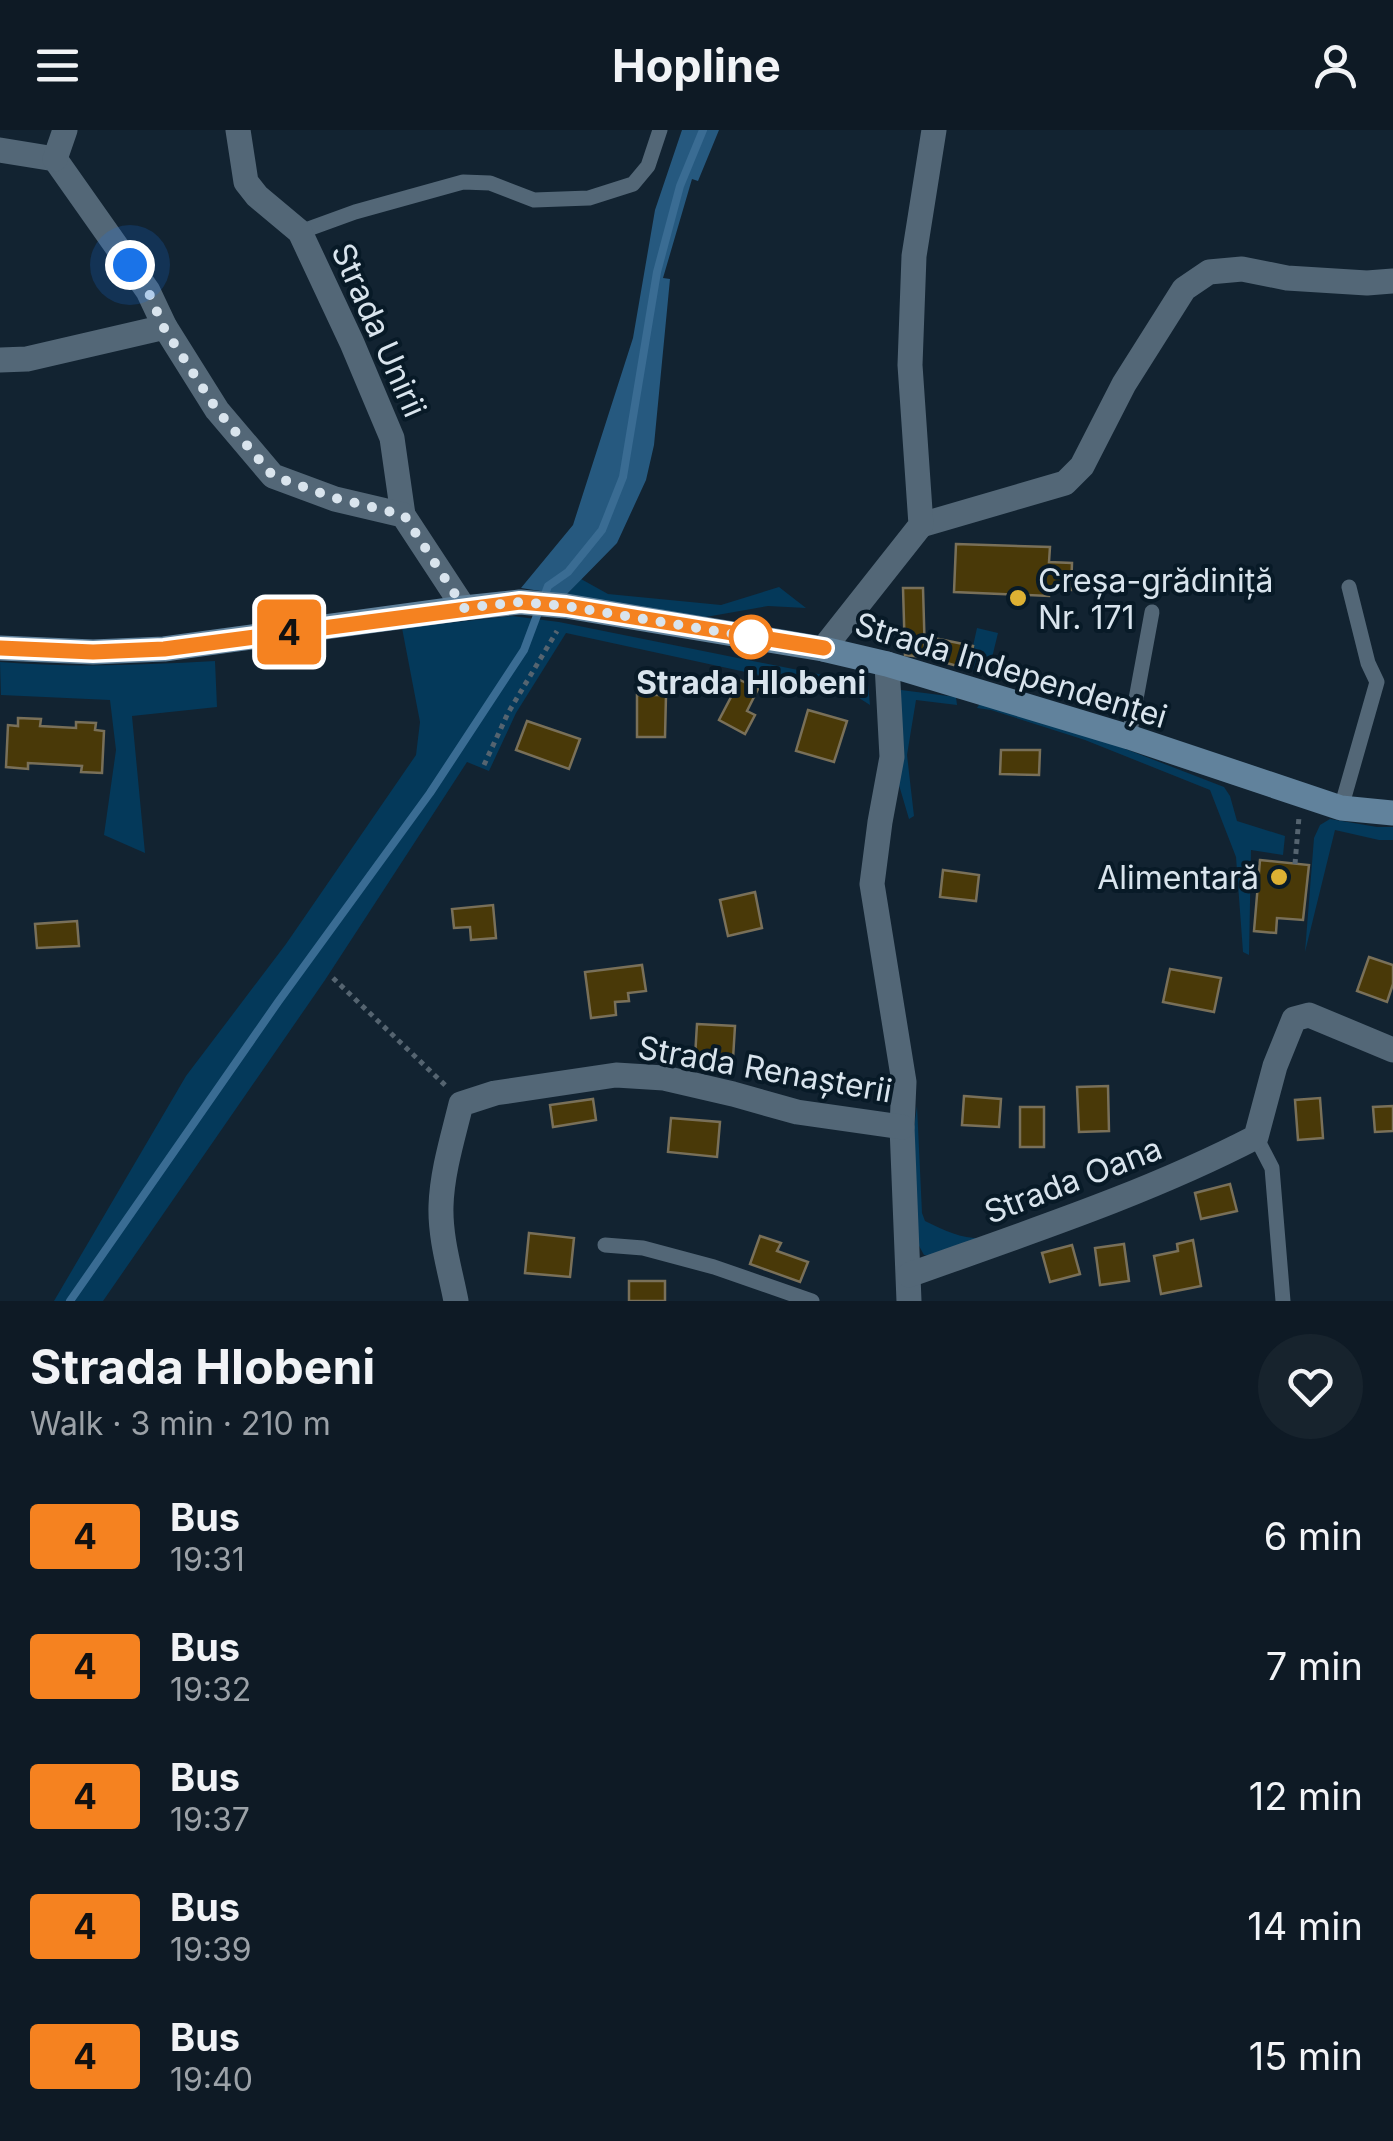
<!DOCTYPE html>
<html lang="en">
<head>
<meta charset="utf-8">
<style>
	:root { --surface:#0e1a25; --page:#17232d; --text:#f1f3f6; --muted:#9ba1a7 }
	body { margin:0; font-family:Inter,sans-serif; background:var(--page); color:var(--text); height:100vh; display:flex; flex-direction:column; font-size:38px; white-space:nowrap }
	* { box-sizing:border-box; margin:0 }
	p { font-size:32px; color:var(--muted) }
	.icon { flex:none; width:55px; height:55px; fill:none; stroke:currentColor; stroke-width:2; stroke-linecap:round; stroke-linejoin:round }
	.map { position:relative; height:1171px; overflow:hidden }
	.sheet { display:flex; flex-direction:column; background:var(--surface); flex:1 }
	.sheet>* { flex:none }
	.badge { padding:0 20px; border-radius:8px; font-size:35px; line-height:65px }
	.you { position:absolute; width:50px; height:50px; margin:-25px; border:8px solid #fff; border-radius:50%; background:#1a73e8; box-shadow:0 0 0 15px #1a73e833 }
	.map>.badge { position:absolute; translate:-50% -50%; box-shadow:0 0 0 5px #fff }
	.round { display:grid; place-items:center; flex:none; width:105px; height:105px; border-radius:52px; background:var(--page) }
	.overview { display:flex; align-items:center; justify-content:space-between; height:170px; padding:0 30px }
	h1 { font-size:48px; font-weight:700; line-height:75px }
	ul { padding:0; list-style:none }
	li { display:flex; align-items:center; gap:30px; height:130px; padding:0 30px }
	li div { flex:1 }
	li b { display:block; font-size:38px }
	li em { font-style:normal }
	li .badge { min-width:110px; font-weight:700; text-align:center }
	header { display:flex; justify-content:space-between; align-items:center; height:130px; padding:0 30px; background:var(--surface); font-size:45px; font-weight:700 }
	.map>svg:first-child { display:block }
	.green { fill:#04395a }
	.forest { fill:#26597f }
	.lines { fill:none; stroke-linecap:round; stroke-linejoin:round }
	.stream { stroke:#3a6c93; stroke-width:8 }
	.building { fill:#493908; stroke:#797059; stroke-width:2.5 }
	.path { stroke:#556470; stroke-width:5; stroke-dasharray:5 5; stroke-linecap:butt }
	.lane { stroke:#536777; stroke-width:15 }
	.street { stroke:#536777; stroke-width:25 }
	.secondary { stroke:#61829c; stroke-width:25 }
	.line-casing { stroke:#fff; stroke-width:22 }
	.line { stroke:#f58220; stroke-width:15 }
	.walk { stroke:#d9e4ed; stroke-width:10; stroke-dasharray:0 18 }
	.poi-dot { fill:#ddb133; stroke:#081a27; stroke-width:4 }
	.stop-dot { fill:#fff; stroke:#f58220; stroke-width:5 }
	.labels { text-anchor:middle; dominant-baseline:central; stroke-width:8; stroke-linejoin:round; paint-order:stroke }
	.street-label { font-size:32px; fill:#d9e4ed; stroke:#081a27 }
	.poi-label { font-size:32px; fill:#d9e4ed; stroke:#081a27; text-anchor:start }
	.stop-label { font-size:32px; font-weight:bold; fill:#d9e4ed; stroke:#081a27 }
</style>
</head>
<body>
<header><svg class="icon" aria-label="menu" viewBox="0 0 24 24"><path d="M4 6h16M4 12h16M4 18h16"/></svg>Hopline<svg class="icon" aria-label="person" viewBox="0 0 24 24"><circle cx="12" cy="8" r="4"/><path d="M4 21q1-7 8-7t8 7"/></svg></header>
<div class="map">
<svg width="1393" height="1171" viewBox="0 0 1393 1171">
	<rect width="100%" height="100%" fill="#122331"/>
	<g class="green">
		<polygon points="581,449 608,464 721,475 779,457 806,478 768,476 700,488 566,465"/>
		<polygon points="512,486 559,492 868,554 870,575 856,566 566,503 516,583 489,641 467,632 325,850 103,1171 54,1171 186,946 286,814 416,625 420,592 402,498"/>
		<polygon points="977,498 998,503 988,544 968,539"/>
		<path d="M215,531L217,577L132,586L145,723L104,705L116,620L110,570L1,565L0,532C71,538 143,535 215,531Z"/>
		<polygon points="901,560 956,567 957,575 916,570 907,625 914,686 909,689 899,655"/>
		<polygon points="982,570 1074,599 1224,657 1230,666 1237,691 1285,706 1283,725 1251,720 1249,825 1243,822 1236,727 1210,660 1085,610 991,580 977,578"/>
		<polygon points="1330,689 1377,697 1393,697 1393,710 1379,710 1335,700 1305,822 1314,708 1320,695"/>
		<path d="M917,976L922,1083L925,1091C947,1102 964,1110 989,1108L942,1126L924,1125L918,1114L913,1006Z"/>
	</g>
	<polygon class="forest" points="682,0 719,0 698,51 692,49 663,148 670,149 654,315 646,350 617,413 566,465 521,458 573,395 633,208 655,80"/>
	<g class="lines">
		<polyline class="stream" points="70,1171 278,872 430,663 524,520 548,456 568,442 602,400 623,347 657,142 680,56 703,0"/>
	</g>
	<g class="building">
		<polygon points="956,414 1050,417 1049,432 1072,433 1071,460 1049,459 1049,466 954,462"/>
		<polygon points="903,458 923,458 925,527 905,525"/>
		<polygon points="924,506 973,516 968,539 925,527"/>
		<polygon points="740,550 758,559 747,581 755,585 745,604 719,590"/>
		<polygon points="637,565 666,565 665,607 637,607"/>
		<polygon points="808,580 847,591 834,632 796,621"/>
		<polygon points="18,588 41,589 40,596 76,598 76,592 96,593 95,600 104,601 102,643 81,642 82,636 28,633 28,639 6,637 8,595 18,596"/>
		<polygon points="527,591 580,609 569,639 516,620"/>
		<polygon points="1001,620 1040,620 1039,645 1000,644"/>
		<polygon points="1260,730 1309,735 1303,790 1277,788 1276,803 1254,801"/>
		<polygon points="943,740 979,745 976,771 940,767"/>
		<polygon points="755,762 762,798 728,806 720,770"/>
		<polygon points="493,775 496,808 471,810 470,797 454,798 452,779"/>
		<polygon points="77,791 79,816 37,818 35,794"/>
		<polygon points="1369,827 1393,835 1393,854 1387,872 1357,861"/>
		<polygon points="642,835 646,861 628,863 629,871 615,872 616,885 591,888 585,842"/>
		<polygon points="1170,839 1221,848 1214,882 1163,872"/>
		<polygon points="697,894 735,896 733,929 695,927"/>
		<polygon points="1108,956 1109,1001 1079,1002 1077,957"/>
		<polygon points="964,966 1001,969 999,997 962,995"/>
		<polygon points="1320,968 1323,1008 1298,1010 1295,970"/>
		<polygon points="593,969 596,990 553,997 550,975"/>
		<polygon points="1393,976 1393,1001 1375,1002 1373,977"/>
		<rect x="1020" y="977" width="24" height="40"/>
		<polygon points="671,988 720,992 717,1027 668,1022"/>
		<polygon points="1230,1054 1237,1081 1201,1089 1195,1063"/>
		<polygon points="529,1103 574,1108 570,1147 525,1143"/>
		<polygon points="760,1106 781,1113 777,1121 808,1132 800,1152 750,1134"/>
		<polygon points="1193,1110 1201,1156 1161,1164 1154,1126 1178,1121 1177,1114"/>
		<polygon points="1124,1114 1129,1151 1100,1155 1095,1118"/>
		<polygon points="1072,1115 1080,1144 1050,1152 1042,1123"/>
		<rect x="629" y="1151" width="36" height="20"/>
	</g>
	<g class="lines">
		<g class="path">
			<polyline points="484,635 508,583 557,501"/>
			<polyline points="1295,734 1299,687"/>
			<polyline points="333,848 446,956"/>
		</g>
		<g class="lane">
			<polyline points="300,102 355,82 463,52 490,53 534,70 589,68 633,54 648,36 660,0"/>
			<polyline points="1129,607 1152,482"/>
			<polyline points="1341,678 1377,552 1368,533 1349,457"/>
			<polyline points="1256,1007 1272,1038 1283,1171"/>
			<polyline points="605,1115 643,1118 714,1137 812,1171"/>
		</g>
		<g class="street">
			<polyline points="238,0 246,52 257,66 300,102 352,213 392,308 403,385"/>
			<polyline points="0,20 55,29"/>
			<polyline points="55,29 148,161 165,197 217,280 273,346 335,369 403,385 464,478"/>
			<polyline points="55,29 65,0"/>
			<polyline points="0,230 27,229 165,197"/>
			<polyline points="921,395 1065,353 1082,336 1124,254 1184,159 1209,142 1242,139 1287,148 1367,153 1393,151"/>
			<polyline points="823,519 921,395 910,235 914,126 934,0"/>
			<polyline points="887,534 892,627 880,692 872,754 904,952 902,997 909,1171"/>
			<path d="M909,1145C1026,1103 1146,1064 1256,1007L1275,936L1294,889L1309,885L1393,920"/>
			<path d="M456,1171C450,1140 440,1108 441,1076C442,1042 453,1007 461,974L495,963L616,945L664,948L733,964L797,982L902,997"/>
		</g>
		<polyline class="secondary" points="0,518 93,522 164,519 464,478 520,472 566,476 823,519 887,534 1129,607 1341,678 1393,683"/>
	</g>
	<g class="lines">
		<defs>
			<polyline id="line" points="0,518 93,522 164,519 520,472 566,476 824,518"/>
		</defs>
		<use href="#line" class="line-casing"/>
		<use href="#line" class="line"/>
		<polyline class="walk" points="130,135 148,161 164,198 217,280 273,346 335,368 404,385 464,478 520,472 566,476 751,507"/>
	</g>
	<g class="poi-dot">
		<circle cx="1018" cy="468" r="10"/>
		<circle cx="1279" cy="747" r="10"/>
	</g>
	<circle class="stop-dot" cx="751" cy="507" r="20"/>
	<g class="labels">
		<g class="street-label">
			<text transform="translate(379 200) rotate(66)">Strada Unirii</text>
			<text transform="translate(1011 540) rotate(17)">Strada Independenței</text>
			<text transform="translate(765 939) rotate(10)">Strada Renașterii</text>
			<text transform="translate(1073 1050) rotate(-21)">Strada Oana</text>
		</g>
		<g class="poi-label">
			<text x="1038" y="450">Creșa-grădiniță<tspan x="1038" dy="37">Nr. 171</tspan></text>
			<text x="1259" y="747" text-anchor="end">Alimentară</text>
		</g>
		<g class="stop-label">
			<text x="751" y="552">Strada Hlobeni</text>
		</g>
	</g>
</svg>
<div class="you" style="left:130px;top:135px"></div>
<b class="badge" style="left:289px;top:502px;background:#f58220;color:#111">4</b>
</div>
<section class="sheet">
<div class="overview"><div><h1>Strada Hlobeni</h1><p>Walk · 3 min · 210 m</p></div><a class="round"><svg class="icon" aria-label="heart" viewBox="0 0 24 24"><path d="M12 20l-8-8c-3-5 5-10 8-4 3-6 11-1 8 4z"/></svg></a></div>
<ul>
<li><span class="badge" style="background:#f58220;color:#111">4</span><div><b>Bus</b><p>19:31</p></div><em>6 min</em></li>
<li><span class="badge" style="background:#f58220;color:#111">4</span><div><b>Bus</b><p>19:32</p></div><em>7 min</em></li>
<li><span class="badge" style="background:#f58220;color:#111">4</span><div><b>Bus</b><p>19:37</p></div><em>12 min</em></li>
<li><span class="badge" style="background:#f58220;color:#111">4</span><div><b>Bus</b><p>19:39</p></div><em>14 min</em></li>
<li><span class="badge" style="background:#f58220;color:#111">4</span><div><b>Bus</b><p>19:40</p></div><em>15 min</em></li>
</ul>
</section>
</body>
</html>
